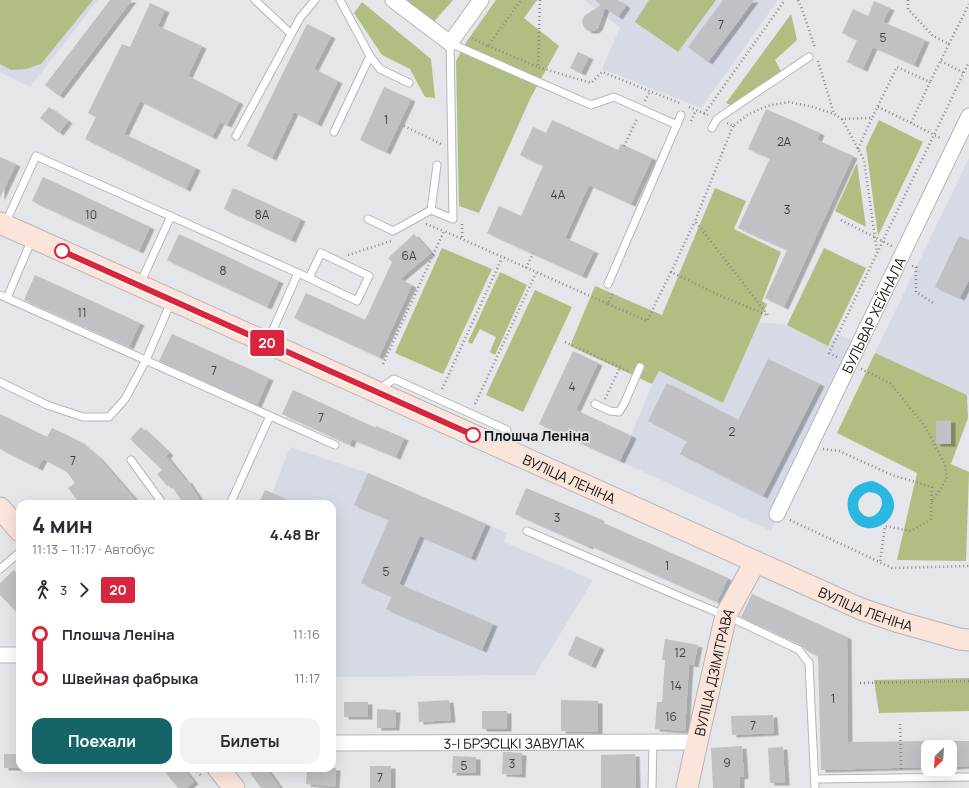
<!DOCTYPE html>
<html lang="ru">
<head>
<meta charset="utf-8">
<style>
	:root { --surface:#fff; --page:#f2f2f3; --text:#2b2b33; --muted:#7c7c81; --accent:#156468 }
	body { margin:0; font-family:Manrope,sans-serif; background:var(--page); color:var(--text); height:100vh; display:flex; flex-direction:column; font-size:15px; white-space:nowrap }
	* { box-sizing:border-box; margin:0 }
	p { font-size:13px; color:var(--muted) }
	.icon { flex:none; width:22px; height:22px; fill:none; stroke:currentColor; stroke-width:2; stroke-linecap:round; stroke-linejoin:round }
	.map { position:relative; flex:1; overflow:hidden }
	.drawer { position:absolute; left:16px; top:500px; width:320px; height:272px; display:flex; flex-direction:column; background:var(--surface); border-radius:12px; box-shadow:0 4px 16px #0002 }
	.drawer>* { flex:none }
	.badge { padding:0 8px; border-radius:3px; font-size:14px; line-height:26px }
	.needle { width:26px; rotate:205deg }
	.buttons { position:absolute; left:921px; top:740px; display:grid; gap:8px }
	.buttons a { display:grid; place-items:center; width:36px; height:36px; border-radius:8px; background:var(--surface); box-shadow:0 4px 16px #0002; font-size:20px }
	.map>.badge { position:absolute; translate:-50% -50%; box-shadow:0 0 0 2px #fff }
	.legs { display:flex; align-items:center; gap:6px; height:44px; padding:0 16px; font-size:13px }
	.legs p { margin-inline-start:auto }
	.headline { display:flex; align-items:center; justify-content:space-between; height:68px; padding:0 16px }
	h1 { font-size:22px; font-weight:700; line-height:30px }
	.action { display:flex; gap:8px; margin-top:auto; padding:8px 16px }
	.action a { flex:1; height:46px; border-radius:12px; background:var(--accent); color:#fff; font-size:16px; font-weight:700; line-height:46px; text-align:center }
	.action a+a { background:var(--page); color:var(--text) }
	ul { padding:0 16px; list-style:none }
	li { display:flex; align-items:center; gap:14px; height:44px; font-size:15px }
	li i { display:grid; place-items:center; width:6px; height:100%; margin:0 5px; background:currentColor }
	li i::after { content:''; width:10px; height:10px; margin:-5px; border:3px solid; border-radius:50%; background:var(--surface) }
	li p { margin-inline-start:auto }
	li:first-child i { background:linear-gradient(#0000 50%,currentColor 0) }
	li:last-child i { background:linear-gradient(currentColor 50%,#0000 0) }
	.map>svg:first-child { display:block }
	.built { fill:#d5dae4 }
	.green { fill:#b0be82 }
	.water { fill:#2cb7e3; fill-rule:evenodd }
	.building { fill:#c0c1c4; filter:url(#shadow) }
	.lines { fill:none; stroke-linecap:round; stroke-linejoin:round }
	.lane-casing { stroke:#b5b6b9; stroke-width:9 }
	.street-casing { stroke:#b5b6b9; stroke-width:17 }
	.secondary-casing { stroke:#b5b6b9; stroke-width:23 }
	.path { stroke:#88898b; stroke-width:2.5; stroke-dasharray:1 3; stroke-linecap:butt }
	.lane { stroke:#fff; stroke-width:7 }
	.street { stroke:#fff; stroke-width:15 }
	.secondary { stroke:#fbe4d9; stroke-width:21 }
	.line-1-casing { stroke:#fff; stroke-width:9 }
	.line-1 { stroke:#d7263d; stroke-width:6 }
	.stop-1-dot { fill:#fff; stroke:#d7263d; stroke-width:2 }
	.labels { text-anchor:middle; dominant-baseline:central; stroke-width:3.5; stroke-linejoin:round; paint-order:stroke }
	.number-label { font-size:12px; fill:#3f3f41 }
	.street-label { font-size:14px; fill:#141415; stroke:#e4e6e9 }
	.stop-label { font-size:14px; font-weight:bold; fill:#141415; stroke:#e4e6e9; text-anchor:start }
</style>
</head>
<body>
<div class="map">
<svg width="969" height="788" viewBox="0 0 969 788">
	<defs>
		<filter id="shadow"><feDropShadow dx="4.5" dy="2.5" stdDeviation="0" flood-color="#0004"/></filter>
	</defs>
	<rect width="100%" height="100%" fill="#e4e6e9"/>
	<g class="built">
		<polygon points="0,0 98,0 30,87 0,72"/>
		<polygon points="584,0 778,0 701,108 602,69 620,27"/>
		<polygon points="969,158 969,395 967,395 875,353"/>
		<polygon points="759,322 787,325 828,345 838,334 854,341 771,531 620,461 658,371 723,403"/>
		<polygon points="290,447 368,473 507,533 504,542 593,580 535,675 332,677 332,504 268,504"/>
	</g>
	<g class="green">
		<polygon points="0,0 93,0 41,64 26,69 11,70 0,64"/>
		<polygon points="403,0 453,0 431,25"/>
		<polygon points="496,0 537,0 524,18 559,46 530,99 479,213 459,206 456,61 467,41"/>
		<polygon points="649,0 716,0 678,52 635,22"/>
		<polygon points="362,2 431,59 435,98 425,97 410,69 382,55 354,13"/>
		<polygon points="791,14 797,40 775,60 781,71 733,106 726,103"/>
		<polygon points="879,120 923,142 878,236 866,147"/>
		<polygon points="857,163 866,227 835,211"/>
		<polygon points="715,188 746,201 734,229 781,252 762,301 767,304 723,403 659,371 652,384 570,346 595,286 662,315"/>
		<polygon points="442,248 492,269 443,374 395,353"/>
		<polygon points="824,248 866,268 828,346 787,325"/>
		<polygon points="500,272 527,285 495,355 490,352 496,337 480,329 472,344 468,342"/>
		<polygon points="535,290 572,307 523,412 486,395"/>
		<polygon points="875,353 967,395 968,418 951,464 969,472 966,561 897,560 917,473 837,433"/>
		<polygon points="969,678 969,711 879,713 874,680"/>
	</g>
	<path class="water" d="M873,481C888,486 900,500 891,516C888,521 883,525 877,527C846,537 832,484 873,481ZM869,492C897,494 873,531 860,511C855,503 861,494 869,492Z"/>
	<g class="building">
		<polygon points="110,0 132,0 59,96 45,85"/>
		<polygon points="595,0 618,0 626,6 618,17 605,8 598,28 594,31 588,31 584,27 582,22 584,16 601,5"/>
		<polygon points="723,0 754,0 708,62 688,47"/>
		<polygon points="874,1 890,8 883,22 925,40 914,65 873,47 863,69 847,62 857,40 842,33 853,9 868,16"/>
		<polygon points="150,3 165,10 158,26 202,46 188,76 239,102 227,125 220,122 212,137 140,101 124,134 196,168 186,189 85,139 96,117 88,113 122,44 130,47"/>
		<polygon points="307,24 331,36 314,69 338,81 317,124 294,112 272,158 247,146"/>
		<polygon points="578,52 589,57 581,73 570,68"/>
		<polygon points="384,87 411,99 386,152 360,140"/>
		<polygon points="49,107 68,121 59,133 40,118"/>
		<polygon points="766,109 820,133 817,140 853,156 784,307 765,298 787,250 738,228 770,158 748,149"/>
		<polygon points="552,120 618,150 621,144 652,158 631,204 589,185 565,238 594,251 582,276 487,233 499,206 521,216 543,166 520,155 533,127 546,133"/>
		<polygon points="0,157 16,164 0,198"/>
		<polygon points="43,177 150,227 139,251 32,201"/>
		<polygon points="233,188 301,219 291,240 224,209"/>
		<polygon points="179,234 279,281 267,307 167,260"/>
		<polygon points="414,234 431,253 400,279 412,285 379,357 294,318 306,293 365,320 392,262 388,258"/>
		<polygon points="959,236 969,240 969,280 960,298 935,287"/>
		<polygon points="35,275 140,323 129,347 24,300"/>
		<polygon points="172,334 269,378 257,405 159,361"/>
		<polygon points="573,351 598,363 576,410 632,436 620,461 539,424"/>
		<polygon points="768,359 820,384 763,496 680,454 687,441 648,421 667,383 738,420"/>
		<polygon points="293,390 376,428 376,426 404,438 396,457 352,439 350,445 282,414"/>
		<polygon points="0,414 47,437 52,428 79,441 99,458 139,504 80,504 68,488 75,483 66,471 43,459 38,468 0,449"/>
		<polygon points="951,420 951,444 936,444 936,421"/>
		<polygon points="141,427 169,453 166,456 186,481 187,480 203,504 184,504 170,484 167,486 157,474 162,470 130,439"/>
		<polygon points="368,473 486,524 471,558 420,536 399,584 493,624 482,650 386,609 392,596 361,583 389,519 354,505"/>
		<polygon points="526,488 600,519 599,521 728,578 717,602 589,545 589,547 515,514"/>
		<polygon points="265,490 298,504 267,504 260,501"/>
		<polygon points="14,570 20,576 20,616 0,595 0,583"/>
		<polygon points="752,594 847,637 848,742 928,741 928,767 821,770 818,656 806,650 801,645 741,617"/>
		<polygon points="576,636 600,647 591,666 568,655"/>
		<polygon points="665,639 698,645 694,665 689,664 685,731 655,729 657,702 662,702 665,660 662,660"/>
		<polygon points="449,700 451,720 419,722 418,702"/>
		<polygon points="561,700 598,701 598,732 561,731"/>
		<rect x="344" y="702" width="24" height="15"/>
		<polygon points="377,709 396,710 395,728 377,728"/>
		<rect x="482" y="711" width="25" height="18"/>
		<polygon points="773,715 774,733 732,735 731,716"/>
		<polygon points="950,741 969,741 969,766 950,767"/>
		<polygon points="742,746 744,776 740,777 740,788 713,788 711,748"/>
		<polygon points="783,747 785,783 770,783 768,748"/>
		<polygon points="503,752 522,753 521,775 502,774"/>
		<rect x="4" y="754" width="16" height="14"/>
		<polygon points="635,754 636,788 601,788 601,755"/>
		<polygon points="453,756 476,757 476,773 452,773"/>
		<rect x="370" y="766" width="21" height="22"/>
		<polygon points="162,768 183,768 194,782 186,788 178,788"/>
		<polygon points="257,768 266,768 280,788 261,788 250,773"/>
		<polygon points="307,768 336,768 335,787 306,784"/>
	</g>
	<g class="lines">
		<defs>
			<g id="lane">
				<polyline points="255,0 291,34"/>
				<polyline points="340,0 370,56 380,69 409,83"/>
				<polyline points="712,128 717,119 809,57"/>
				<polyline points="334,132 370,56"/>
				<polyline points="236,136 300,18 315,0"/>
				<polyline points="431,210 437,165"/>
				<polyline points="368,219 393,231 431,210 453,219 450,43 591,105 614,97 677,125"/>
				<polyline points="5,224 36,156 309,278"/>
				<polygon points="321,253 369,276 357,301 309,278"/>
				<polyline points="140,284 171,216"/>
				<polyline points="608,284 681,115"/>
				<polyline points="0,295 335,445"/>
				<polyline points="7,298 32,239"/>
				<polyline points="268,341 298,273"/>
				<polyline points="0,382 47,405 83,417 109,417 125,399 146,360 171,302"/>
				<polyline points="378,390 394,379 507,430 507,448"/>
				<polyline points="595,404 610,411 619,412 624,404 640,367"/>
				<polyline points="131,460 163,504"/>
				<polyline points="230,504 270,416"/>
				<polyline points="527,531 683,598 736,620 799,650 809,663 815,788"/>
				<polyline points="0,569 20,552"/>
				<polyline points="815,779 969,777"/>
				<polyline points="652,788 653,742"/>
			</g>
			<g id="street">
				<polyline points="393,0 450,43 481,0"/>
				<path id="s1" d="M777,514L969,116"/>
				<polyline points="0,655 20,655"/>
				<path id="s2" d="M332,743L697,742"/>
			</g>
			<g id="secondary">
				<path id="s3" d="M0,223L861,609L899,622L959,639L969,640"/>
				<polyline points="0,508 20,531"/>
				<polyline points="218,768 234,788"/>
				<path id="s4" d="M687,788L697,742L726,615L755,562"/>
			</g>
		</defs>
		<use href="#lane" class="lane-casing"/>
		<use href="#street" class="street-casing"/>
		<use href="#secondary" class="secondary-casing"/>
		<g class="path">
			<polyline points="540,0 538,67 591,83 602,72 682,104"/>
			<polyline points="798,0 802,9 815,48"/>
			<polyline points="908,0 908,9 933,36 949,44 930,82"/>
			<polyline points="472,38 488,46 521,0"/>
			<polyline points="949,44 969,4"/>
			<polyline points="488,46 538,67"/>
			<polyline points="818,61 834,114 842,119 872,118 897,67 930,82 911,123 942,139"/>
			<polyline points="941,61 964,73"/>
			<polyline points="645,101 650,91"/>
			<polyline points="689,107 708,115"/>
			<polyline points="878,107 911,123"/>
			<polyline points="704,114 785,0"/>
			<polyline points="842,119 864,160 877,252"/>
			<polyline points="691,121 696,110"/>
			<polyline points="727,123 733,126 749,114 767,106 789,102 813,107 834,114"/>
			<polyline points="404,126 441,144"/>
			<polyline points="733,126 695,221 768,315"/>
			<polyline points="624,146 637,119"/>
			<polyline points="858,149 872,118"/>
			<polyline points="841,220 892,246"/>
			<polyline points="426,224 444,231"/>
			<polyline points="462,224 462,239"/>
			<polyline points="348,255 391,241"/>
			<polyline points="912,266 916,267 916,292 935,304"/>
			<polyline points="526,268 533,253"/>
			<polyline points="671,272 695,221"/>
			<polyline points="608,304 647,321 671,272 723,297 767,315"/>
			<polyline points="565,342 628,371"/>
			<polyline points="837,357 829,353 969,62"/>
			<polyline points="383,364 444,231 608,304 613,293"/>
			<polyline points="861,369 890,383 924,425 945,464 947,479 931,503"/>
			<polyline points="442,389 502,258"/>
			<polyline points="605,399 620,367"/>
			<polyline points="475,404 536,273"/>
			<polyline points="823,449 839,451 892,475 932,487 931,519 911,531 885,526 880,562"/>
			<polyline points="790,520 892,568 969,566"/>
			<polyline points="860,683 969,681"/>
			<polyline points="900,724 901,769"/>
			<polyline points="195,768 202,777"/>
		</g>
		<use href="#lane" class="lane"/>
		<use href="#street" class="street"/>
		<use href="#secondary" class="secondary"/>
	</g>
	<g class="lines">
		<defs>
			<polyline id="line-1" points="62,251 473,435"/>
		</defs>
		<use href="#line-1" class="line-1-casing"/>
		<use href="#line-1" class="line-1"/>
	</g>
	<g class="stop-1-dot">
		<circle cx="62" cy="251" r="7"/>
		<circle cx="473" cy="435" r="7"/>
	</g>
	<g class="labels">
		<g class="number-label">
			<text x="721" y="24">7</text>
			<text x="883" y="37">5</text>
			<text x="386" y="119">1</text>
			<text x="784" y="141">2А</text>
			<text x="558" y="194">4А</text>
			<text x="787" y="209">3</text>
			<text x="91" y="214">10</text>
			<text x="262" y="214">8А</text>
			<text x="409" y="255">6А</text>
			<text x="223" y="270">8</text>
			<text x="82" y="312">11</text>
			<text x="214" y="370">7</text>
			<text x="572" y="386">4</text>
			<text x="321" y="417">7</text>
			<text x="732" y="431">2</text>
			<text x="73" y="460">7</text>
			<text x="557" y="517">3</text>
			<text x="667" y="565">1</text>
			<text x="386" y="571">5</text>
			<text x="680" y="652">12</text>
			<text x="676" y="685">14</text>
			<text x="833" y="698">1</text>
			<text x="671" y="716">16</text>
			<text x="753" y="725">7</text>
			<text x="727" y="762">9</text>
			<text x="512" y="763">3</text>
			<text x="464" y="765">5</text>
			<text x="380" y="777">7</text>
		</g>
		<g class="street-label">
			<text stroke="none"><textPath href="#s1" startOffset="221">БУЛЬВАР ХЕЙНАЛА</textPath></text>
			<text stroke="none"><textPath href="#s3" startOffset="624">ВУЛІЦА ЛЕНІНА</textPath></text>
			<text stroke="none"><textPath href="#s3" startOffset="948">ВУЛІЦА ЛЕНІНА</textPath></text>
			<text stroke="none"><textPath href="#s4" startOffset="119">ВУЛІЦА ДЗІМІТРАВА</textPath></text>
			<text stroke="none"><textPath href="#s2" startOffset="182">3-І БРЭСЦКІ ЗАВУЛАК</textPath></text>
		</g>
		<g class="stop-label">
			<text x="484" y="435">Плошча Леніна</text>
		</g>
	</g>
</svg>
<div class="buttons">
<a><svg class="needle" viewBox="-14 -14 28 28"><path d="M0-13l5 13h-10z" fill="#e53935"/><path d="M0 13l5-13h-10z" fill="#7c7c81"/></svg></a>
</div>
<b class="badge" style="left:267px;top:343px;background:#d7263d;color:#fff">20</b>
<section class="drawer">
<div class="headline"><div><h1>4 мин</h1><p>11:13 – 11:17 · Автобус</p></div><b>4.48 Br</b></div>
<div class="legs"><svg class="icon" aria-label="walk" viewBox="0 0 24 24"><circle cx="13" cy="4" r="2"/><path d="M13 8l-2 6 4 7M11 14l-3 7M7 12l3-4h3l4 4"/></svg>3<svg class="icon" aria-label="forward" viewBox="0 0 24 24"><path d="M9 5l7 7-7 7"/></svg><b class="badge" style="background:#d7263d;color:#fff">20</b></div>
<ul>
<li><i style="color:#d7263d"></i><b>Плошча Леніна</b><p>11:16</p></li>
<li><i style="color:#d7263d"></i><b>Швейная фабрыка</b><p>11:17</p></li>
</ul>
<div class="action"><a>Поехали</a><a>Билеты</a></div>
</section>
</div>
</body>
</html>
